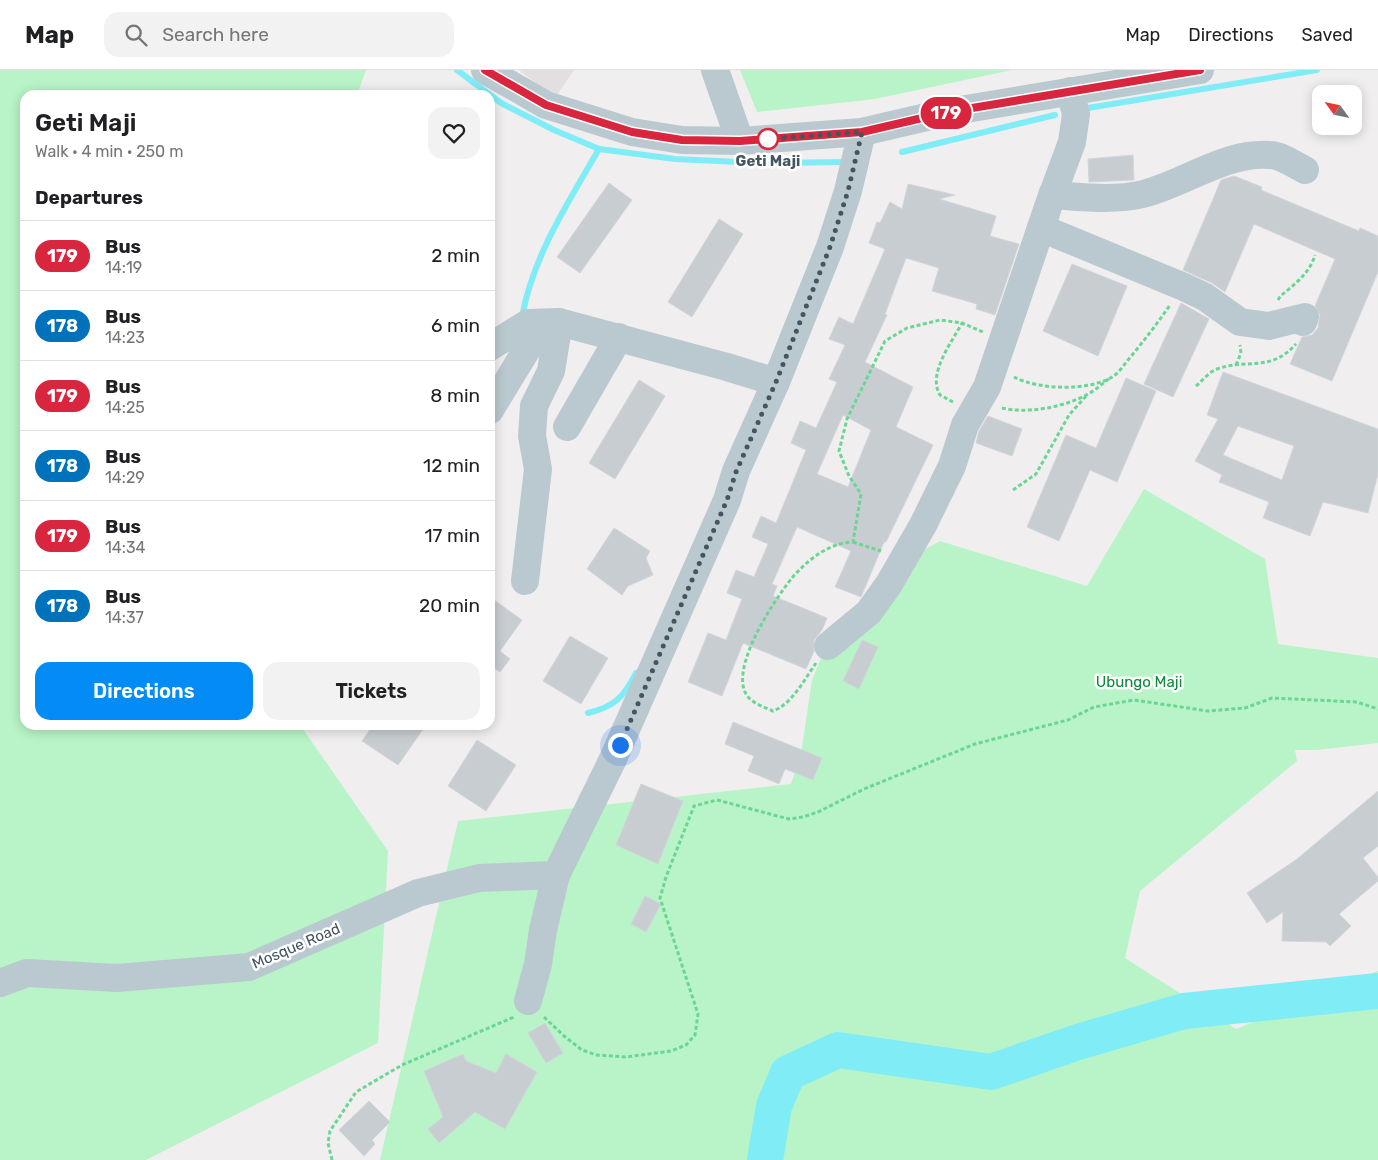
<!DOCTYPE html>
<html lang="en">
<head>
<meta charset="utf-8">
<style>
	:root { --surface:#fff; --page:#f2f2f2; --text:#202124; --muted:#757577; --line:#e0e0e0; --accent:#048cf6 }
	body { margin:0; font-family:Rubik,sans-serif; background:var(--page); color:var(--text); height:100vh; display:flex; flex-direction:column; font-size:19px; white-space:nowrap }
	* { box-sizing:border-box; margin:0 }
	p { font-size:16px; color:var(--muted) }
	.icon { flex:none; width:28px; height:28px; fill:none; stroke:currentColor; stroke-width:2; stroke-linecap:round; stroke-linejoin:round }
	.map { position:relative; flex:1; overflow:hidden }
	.sheet { position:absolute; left:20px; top:20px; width:475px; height:640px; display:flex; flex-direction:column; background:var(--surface); border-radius:15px; box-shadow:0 2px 12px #0003 }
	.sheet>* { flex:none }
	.badge { padding:0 10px; border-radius:16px; font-size:18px; line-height:32px }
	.needle { width:32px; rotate:303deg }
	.controls { position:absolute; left:1312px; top:15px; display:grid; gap:10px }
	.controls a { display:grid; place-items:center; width:50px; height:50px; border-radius:10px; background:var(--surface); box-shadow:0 2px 12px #0003; font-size:25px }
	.you { position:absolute; width:25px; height:25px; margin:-12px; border:4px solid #fff; border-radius:50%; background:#1a73e8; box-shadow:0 0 0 8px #1a73e833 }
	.map>.badge { position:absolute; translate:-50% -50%; box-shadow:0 0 0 2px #fff }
	h2 { padding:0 15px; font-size:19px; line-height:45px }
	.round { display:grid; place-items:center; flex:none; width:52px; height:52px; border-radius:15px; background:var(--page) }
	.overview { display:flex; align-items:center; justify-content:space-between; height:85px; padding:0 15px }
	h1 { font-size:24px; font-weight:600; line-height:38px }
	.cta { display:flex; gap:10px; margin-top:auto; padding:10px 15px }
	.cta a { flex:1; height:58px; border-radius:15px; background:var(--accent); color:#fff; font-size:20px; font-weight:600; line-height:58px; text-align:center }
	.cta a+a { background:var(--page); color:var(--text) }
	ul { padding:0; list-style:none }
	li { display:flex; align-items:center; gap:15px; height:70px; padding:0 15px; border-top:1px solid var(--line) }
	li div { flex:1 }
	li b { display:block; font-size:19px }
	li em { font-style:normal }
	li .badge { min-width:55px; font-weight:700; text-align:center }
	header { display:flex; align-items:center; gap:30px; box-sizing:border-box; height:70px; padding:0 25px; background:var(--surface); border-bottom:1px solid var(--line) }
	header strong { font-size:24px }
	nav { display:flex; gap:28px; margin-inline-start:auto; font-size:18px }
	.search { width:350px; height:45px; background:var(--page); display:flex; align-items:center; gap:12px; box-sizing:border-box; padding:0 18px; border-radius:15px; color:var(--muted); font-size:19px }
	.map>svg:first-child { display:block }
	.education { fill:#e3dfe1 }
	.green { fill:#b8f4c7 }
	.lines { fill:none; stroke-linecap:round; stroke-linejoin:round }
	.stream { stroke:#7fecf6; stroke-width:6 }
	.river { stroke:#7fecf6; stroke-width:36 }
	.building { fill:#c8cdd2; stroke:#d2d6db; fill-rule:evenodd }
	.path { stroke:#6bd694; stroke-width:3; stroke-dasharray:4 2.5; stroke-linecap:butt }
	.minor { stroke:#bac9cf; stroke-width:28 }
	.line-casing { stroke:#fff; stroke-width:11 }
	.line { stroke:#d7263d; stroke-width:8 }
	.walk { stroke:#44555e; stroke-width:5; stroke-dasharray:0 9 }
	.stop-dot { fill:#fff; stroke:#d7263d; stroke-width:2.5 }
	.labels { text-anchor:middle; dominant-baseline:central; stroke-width:5; stroke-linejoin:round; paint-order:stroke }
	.stop-label { font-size:15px; font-weight:bold; fill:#44555e; stroke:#fff }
	.park-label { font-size:15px; fill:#0c893b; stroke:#fff }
	.street-label { font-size:15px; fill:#44555e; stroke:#fff }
</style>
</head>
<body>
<header>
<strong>Map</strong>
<div class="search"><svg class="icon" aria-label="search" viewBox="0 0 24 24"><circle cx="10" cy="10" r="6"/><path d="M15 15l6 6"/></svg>Search here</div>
<nav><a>Map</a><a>Directions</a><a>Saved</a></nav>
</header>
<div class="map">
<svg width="1378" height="1090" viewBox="0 0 1378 1090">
	<rect width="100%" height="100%" fill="#f1eeef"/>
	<polygon class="education" points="519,0 574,0 555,28"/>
	<g class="green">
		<polygon points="0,0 366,0 357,25 25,25 25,655 300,655 388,781 378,973 146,1090 0,1090"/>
		<polygon points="740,0 1012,0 875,29 757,42"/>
		<polygon points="1144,419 1265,489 1278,574 1378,588 1378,673 1317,680 1295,680 1297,691 1140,821 1125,888 1236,959 1378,901 1378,1090 380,1090 458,751 791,714 801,684 812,610 823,583 850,570 890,536 920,482 940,471 1087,516"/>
	</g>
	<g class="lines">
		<g class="stream">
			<polyline points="457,0 501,33 554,60 599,79 675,89 762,93 849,92"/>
			<polyline points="1082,39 1317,0"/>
			<polyline points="902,82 1055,45"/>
			<path d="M522,247C533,186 568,133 599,79"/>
			<path d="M588,643C614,637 624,627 636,603"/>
		</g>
		<polyline class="river" points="765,1090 774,1036 788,1003 838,980 991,1002 1078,972 1184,941 1378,921"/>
	</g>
	<g class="building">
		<polygon points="1133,85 1134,110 1089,112 1088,89"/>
		<polygon points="1234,106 1262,117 1261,120 1359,161 1360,158 1378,166 1378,202 1332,311 1290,294 1302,267 1312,265 1318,258 1320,245 1315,236 1335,189 1254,154 1225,222 1212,213 1183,200 1221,110"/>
		<polygon points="609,113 632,130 580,203 557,187"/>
		<path d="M908,114L955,125L939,129L996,146L990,166L1019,174L995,245L976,239L977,234L932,221L939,198L906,188L885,244L887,245L865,292L913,317L896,357L933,375L886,472H884L861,527L835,517L851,481L797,457L772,514L777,516L773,526L827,548L822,560L814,570V581L806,599L743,573L722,626L688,612L708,563L726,570L742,529L727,523L736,500L754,507L768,474L752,467L761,446L776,453L806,380L791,373L800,351L816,358L837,312L829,309L845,275L829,269L839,247L853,254L885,179L869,173L877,152L880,153L890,132L902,139ZM843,345L871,360L848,417L817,404Z"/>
		<polygon points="719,149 743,164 692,247 668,232"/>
		<polygon points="1072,194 1127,216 1098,286 1043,261"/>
		<polygon points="1181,233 1209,249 1173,327 1144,314"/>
		<path d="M1223,302L1378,359V404L1368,443L1323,432L1310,466L1263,448L1269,432L1219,412L1222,405L1195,391L1218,349L1207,345ZM1238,356L1294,376L1282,410L1223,385Z"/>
		<polygon points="1126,308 1156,321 1117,412 1090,400 1059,471 1027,457 1066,365 1096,378"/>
		<polygon points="639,310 665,326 615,409 589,393"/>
		<polygon points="988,346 1022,359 1012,386 976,373 979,361"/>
		<polygon points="614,458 650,481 646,488 653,505 628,516 622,525 587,499"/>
		<polygon points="490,527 522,550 500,581 510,589 500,602 490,595"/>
		<polygon points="570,566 608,588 581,634 543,611"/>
		<polygon points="862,570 878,577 859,619 843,611"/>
		<polygon points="733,652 822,688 813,710 785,699 779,714 748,701 754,686 725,674"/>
		<polygon points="373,655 426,655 398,695 362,671"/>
		<polygon points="477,670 516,695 486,741 448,716"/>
		<polygon points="641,714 683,731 658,794 616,775"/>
		<polygon points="1378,721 1378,776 1363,788 1378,807 1378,811 1339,844 1351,856 1330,876 1326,872 1282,871 1283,842 1267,853 1247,823 1297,789"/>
		<polygon points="645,826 661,834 646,862 631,854"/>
		<polygon points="545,953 563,983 546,993 528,963"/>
		<polygon points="463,984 466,991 496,1003 506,984 537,1002 505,1059 475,1042 439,1073 428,1059 443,1047 424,1001"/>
		<polygon points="369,1031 390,1052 372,1070 375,1074 364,1086 339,1060"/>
	</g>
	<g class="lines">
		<g class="path">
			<path d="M1278,230C1281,224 1285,223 1289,219C1301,209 1311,199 1315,185"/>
			<polyline points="1236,295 1241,283 1240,275"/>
			<path d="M1014,307C1038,320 1092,322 1115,305C1120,301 1124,295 1128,290C1143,272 1157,254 1170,235"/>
			<path d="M1196,316C1202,311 1209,302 1217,299C1247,288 1270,303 1296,274"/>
			<path d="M953,332L940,325C927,304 952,272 962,253"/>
			<path d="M1002,338C1028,344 1065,337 1088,324C1096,320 1103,313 1110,308"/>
			<polyline points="1013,420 1036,404 1069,345 1087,325"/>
			<polyline points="853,472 881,481"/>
			<path d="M816,593C804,610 792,634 773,641C766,638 755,634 749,628C725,603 775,529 792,508C806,491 830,472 853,472L861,424L849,406L839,381L847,349L885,271L907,258L940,250L962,253L983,262"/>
			<polyline points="544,947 564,966 582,980 597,985 626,987 671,981 686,975 695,965 698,944 660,828 666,807 694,736 717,730 789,749 803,747 818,742 864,719 975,674 1068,650 1094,637 1134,630 1208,641 1245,638 1272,628 1357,632 1378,639"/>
			<polyline points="332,1090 328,1073 330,1061 356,1022 402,995 514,947"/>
		</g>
		<g class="minor">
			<polyline points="485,0 546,35 632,62 682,70 740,71 862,62 948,42 1200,0"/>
			<polyline points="715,0 740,71"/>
			<path d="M1052,125C1082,127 1114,131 1143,124C1186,113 1224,82 1270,85C1281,85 1295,95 1305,100"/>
			<polyline points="1041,158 1184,217 1205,227 1240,252 1269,256 1305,247 1303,252"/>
			<polyline points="490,277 528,253 559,252 727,297 776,312"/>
			<polyline points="490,340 543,253"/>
			<polyline points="567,357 619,267"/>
			<polyline points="525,511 538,399 532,366 534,336 551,301 559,252"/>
			<polyline points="828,576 869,542 889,514 923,455 952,396 965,355 987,317 1049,134 1072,72 1076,44 1070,21"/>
			<polyline points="0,913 27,903 117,908 249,897 418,823 479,808 556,805"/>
			<polyline points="528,931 538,894 543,860 556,805 613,689 727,430 736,401 776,312 830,177 848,121 862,62"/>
		</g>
	</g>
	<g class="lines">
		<defs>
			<polyline id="line" points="485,0 546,35 632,62 682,70 740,71 862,62 948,42 1200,0"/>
		</defs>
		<use href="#line" class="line-casing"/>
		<use href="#line" class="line"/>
		<polyline class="walk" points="620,675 727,430 736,402 776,312 830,177 848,121 862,62 768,69"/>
	</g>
	<circle class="stop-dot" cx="768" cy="69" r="10"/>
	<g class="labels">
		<g class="stop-label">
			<text x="768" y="91">Geti Maji</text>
		</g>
		<g class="park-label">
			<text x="1139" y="612">Ubungo Maji</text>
		</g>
		<g class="street-label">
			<text transform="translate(296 876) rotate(-23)">Mosque Road</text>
		</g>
	</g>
</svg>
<div class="controls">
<a><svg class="needle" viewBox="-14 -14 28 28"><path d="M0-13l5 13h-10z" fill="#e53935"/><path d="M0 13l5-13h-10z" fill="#757577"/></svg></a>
</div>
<div class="you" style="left:620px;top:675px"></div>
<b class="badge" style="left:946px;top:43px;background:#d7263d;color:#fff">179</b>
<section class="sheet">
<div class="overview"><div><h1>Geti Maji</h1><p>Walk · 4 min · 250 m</p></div><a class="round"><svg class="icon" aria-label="heart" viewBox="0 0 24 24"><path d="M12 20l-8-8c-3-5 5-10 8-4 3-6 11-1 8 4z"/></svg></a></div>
<h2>Departures</h2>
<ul>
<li><span class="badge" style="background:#d7263d;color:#fff">179</span><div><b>Bus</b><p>14:19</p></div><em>2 min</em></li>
<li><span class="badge" style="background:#0072bc;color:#fff">178</span><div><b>Bus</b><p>14:23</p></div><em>6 min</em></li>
<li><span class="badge" style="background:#d7263d;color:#fff">179</span><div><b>Bus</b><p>14:25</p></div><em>8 min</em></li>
<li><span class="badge" style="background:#0072bc;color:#fff">178</span><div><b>Bus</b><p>14:29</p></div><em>12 min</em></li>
<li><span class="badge" style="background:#d7263d;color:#fff">179</span><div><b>Bus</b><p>14:34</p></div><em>17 min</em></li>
<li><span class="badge" style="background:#0072bc;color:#fff">178</span><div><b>Bus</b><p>14:37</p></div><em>20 min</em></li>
</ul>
<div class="cta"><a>Directions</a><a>Tickets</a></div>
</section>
</div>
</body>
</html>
